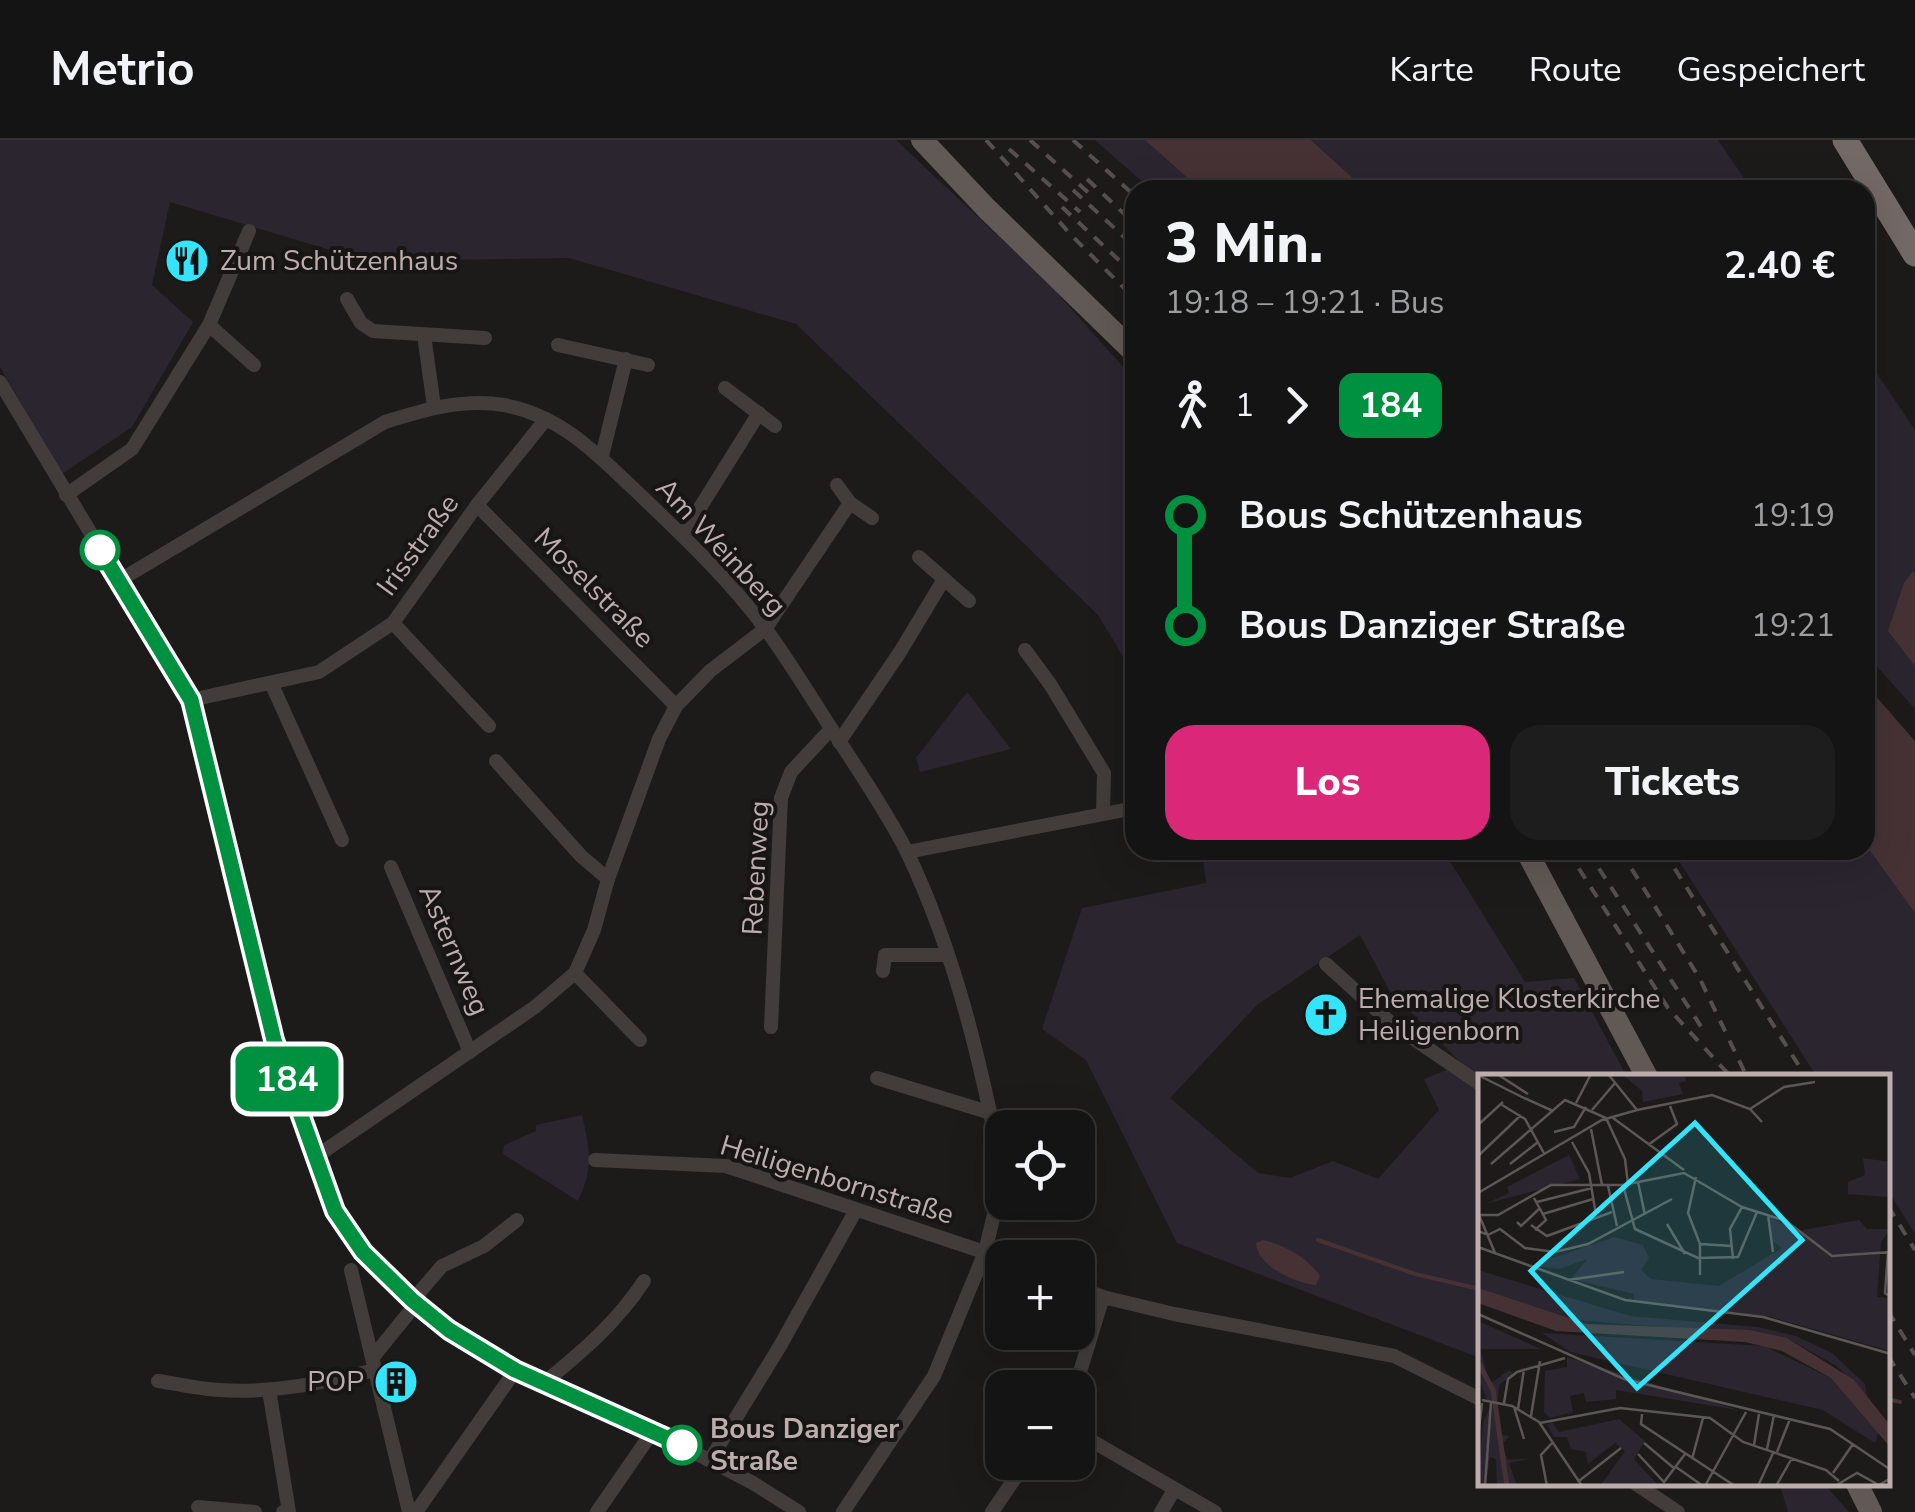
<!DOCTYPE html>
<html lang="de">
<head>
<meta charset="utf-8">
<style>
	:root { --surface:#151414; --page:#1e1d1d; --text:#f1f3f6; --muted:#9d9ea0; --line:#343334; --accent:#db2777 }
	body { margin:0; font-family:"Nunito Sans",sans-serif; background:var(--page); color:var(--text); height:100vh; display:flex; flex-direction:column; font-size:38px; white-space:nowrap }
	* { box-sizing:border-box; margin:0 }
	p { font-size:32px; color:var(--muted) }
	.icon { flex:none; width:55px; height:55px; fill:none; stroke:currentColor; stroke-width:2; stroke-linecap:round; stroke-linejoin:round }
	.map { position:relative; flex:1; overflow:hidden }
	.drawer { position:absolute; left:1125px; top:40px; width:750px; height:680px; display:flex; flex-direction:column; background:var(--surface); border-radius:30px; box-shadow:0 10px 40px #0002,0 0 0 2px var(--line) }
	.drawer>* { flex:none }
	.badge { padding:0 20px; border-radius:15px; font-size:35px; line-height:65px }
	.fabs { position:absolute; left:985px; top:970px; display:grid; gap:20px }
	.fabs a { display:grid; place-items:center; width:110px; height:110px; border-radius:20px; background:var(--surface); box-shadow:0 10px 40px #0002,0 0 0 2px var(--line); font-size:50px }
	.map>.badge { position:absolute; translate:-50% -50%; box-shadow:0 0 0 5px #fff }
	.legs { display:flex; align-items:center; gap:15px; height:110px; padding:0 40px; font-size:32px }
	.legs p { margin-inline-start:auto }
	.headline { display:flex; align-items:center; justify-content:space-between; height:170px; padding:0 40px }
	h1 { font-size:55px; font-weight:800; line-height:75px }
	.button { display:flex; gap:20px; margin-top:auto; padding:20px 40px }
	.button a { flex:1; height:115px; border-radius:30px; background:var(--accent); color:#fff; font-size:40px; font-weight:800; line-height:115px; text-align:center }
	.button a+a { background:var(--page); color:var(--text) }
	ul { padding:0 40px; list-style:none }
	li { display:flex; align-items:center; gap:35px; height:110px; font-size:38px }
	li i { display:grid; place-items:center; width:15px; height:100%; margin:0 12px; background:currentColor }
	li i::after { content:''; width:25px; height:25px; margin:-12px; border:8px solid; border-radius:50%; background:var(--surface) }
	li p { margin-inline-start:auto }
	li:first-child i { background:linear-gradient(#0000 50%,currentColor 0) }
	li:last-child i { background:linear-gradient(currentColor 50%,#0000 0) }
	header { display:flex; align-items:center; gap:60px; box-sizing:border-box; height:140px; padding:0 50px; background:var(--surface); border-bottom:2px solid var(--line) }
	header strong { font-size:48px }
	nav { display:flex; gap:55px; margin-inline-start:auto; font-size:35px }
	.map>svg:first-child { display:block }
	.green { fill:#2b2530; fill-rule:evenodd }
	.water { fill:#463234 }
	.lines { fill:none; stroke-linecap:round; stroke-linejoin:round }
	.stream { stroke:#463234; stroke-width:4 }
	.street { stroke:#423d3b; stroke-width:14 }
	.primary { stroke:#615956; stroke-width:22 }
	.highway { stroke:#736966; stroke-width:25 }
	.rail { stroke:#574f4d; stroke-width:4; stroke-dasharray:12 10; stroke-linecap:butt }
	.line-1-casing { stroke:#fff; stroke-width:22 }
	.line-1 { stroke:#009140; stroke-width:15 }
	.stop-1-dot { fill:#fff; stroke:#009140; stroke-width:5 }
	.labels { text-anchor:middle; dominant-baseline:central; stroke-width:8; stroke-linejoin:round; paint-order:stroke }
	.poi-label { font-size:28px; fill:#bcaeac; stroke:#171615; text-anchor:start }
	.street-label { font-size:28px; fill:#bcaeac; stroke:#171615 }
	.stop-label { font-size:28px; font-weight:bold; fill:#bcaeac; stroke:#171615; text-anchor:start }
	.inset-river { fill:none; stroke:#463234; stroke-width:5 }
	.inset-road { fill:none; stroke:#5c5654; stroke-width:2.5 }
	.view { fill:#34e4fa; fill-opacity:0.15; stroke:#34e4fa; stroke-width:5 }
	.inset-edge { fill:none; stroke:#bcaeac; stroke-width:5 }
</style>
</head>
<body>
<header>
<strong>Metrio</strong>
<nav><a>Karte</a><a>Route</a><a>Gespeichert</a></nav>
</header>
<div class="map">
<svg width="1915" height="1372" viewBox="0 0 1915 1372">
	<rect width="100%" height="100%" fill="#1c1b1a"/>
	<g class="green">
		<polygon points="0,0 896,0 1050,145 1135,240 1135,536 1098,475 796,184 569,118 367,121 170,62 152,145 193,182 132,287 62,334 0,227"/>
		<polygon points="1095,0 1145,0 1201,50 1152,50"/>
		<polygon points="1311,0 1718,0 1752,50 1366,50"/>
		<polygon points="1865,216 1915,290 1915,569 1865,513"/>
		<polygon points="967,552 1011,609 920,632 916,618"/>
		<polygon points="1865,704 1915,773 1915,1094 1888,1050 1888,937 1817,937 1672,710 1865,710"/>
		<path d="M1202,710H1443L1525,842L1574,838L1627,937H1480V1090L1477,1091L1480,1104V1218L1177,1103L1086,920L1042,889L1082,768L1206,743ZM1360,795L1389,850L1462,924L1424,939L1439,970L1378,1039L1333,1021L1290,1038L1258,1033L1170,958L1257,865Z"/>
		<path d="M582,975C590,1012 594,1025 578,1061L503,1014L504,1005L536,991V985Z"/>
		<polygon points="1780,1345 1825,1345 1849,1372 1788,1372"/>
	</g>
	<g class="water">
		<polygon points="1145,0 1311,0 1366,50 1201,50"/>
		<polygon points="1913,431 1915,434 1915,526 1888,491 1904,443"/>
		<polygon points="1865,544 1915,601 1915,773 1865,704"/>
		<path d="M1263,1100C1283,1104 1309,1119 1320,1136L1316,1145C1295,1143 1257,1126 1256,1103Z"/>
	</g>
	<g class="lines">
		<g class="stream">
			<polyline points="1318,1100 1415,1134 1480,1149"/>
			<polyline points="1888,1259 1900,1262"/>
		</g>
		<g class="street">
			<polyline points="347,159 361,183 373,191 485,198"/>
			<polyline points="209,185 254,225"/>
			<polyline points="424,195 434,267"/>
			<polyline points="558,205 648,225"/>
			<polyline points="0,242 191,560 274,900 335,1071 363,1112 412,1161 449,1190 515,1231 653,1291 753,1343 799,1372"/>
			<polyline points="725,248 775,286"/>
			<polyline points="602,316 626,219"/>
			<polyline points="837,345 850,363 872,378"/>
			<polyline points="66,355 132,309 209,185 249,91"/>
			<polyline points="477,365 676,566"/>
			<polyline points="683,395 759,273"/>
			<polyline points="919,417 969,461"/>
			<path d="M120,440L385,282C423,270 463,258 504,265C560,275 596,313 635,350C681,394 727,437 765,488C792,525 815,564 840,602C863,638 888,674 907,712C955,812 981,923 1002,1031"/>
			<polyline points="393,483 489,586"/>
			<polyline points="1025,510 1050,544 1104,633 1103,673"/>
			<polyline points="272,545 342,700"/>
			<polyline points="191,560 319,532 393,483 477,365 546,279"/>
			<polyline points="839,602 900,512 944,439"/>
			<polyline points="496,621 581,716 608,739"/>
			<polyline points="907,712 1135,668"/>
			<polyline points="391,727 470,912"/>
			<polyline points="1326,824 1392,884 1480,944"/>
			<polyline points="883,831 885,815 947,815"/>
			<polyline points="575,833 640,900"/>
			<polyline points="771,887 781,658 791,632 831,589"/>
			<polyline points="877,938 991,973"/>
			<polyline points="314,1018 535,867 575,833 594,790 608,739 659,599 676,566 710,531 765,489 850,363"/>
			<polyline points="595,1020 726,1026 1002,1118"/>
			<polyline points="351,1130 409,1372"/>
			<polyline points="1078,1147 1103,1157 1174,1174 1394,1216 1480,1259"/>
			<polyline points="412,1161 442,1126 484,1106 517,1080"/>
			<polyline points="373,1217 416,1164"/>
			<path d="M158,1241C179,1244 200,1249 220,1250C274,1254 324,1242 375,1230"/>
			<path d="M545,1242C583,1211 617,1182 644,1141"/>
			<polyline points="1075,1248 1103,1157"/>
			<polyline points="269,1250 289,1372 283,1372"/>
			<polyline points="1078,1293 1215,1372"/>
			<polyline points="710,1320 780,1206 856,1070"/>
			<polyline points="1636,1344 1678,1372"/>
			<polyline points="198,1367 255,1372"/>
			<polyline points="416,1372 515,1231"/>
			<polyline points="597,1372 653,1291"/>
			<polyline points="843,1372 934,1236 985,1112 1002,1041"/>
			<polyline points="992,1372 1026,1322"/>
			<polyline points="1161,1372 1174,1350"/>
		</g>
		<g class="primary">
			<polyline points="922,0 986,68 1135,213"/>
			<polyline points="1526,710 1647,937"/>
			<polyline points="1857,1344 1871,1372"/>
		</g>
		<polyline class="highway" points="1845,0 1915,114"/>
		<g class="rail">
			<polyline points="986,0 1072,96 1135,159"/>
			<polyline points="1030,0 1091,55"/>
			<polyline points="1073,0 1135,56"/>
			<polyline points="1009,9 1080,72"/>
			<polyline points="1087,39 1135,84"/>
			<polyline points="1073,50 1135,107"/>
			<polyline points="1062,67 1135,135"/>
			<polyline points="1567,710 1668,868 1731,937"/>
			<polyline points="1587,710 1702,888"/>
			<polyline points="1620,710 1700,839 1747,937"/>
			<polyline points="1663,710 1806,937"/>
			<polyline points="1888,1066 1915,1110"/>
			<polyline points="1888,1171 1915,1215"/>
			<polyline points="1888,1216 1915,1258"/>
		</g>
	</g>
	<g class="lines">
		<defs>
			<polyline id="line-1" points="100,410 191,560 274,900 335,1071 363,1112 412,1160 449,1190 515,1230 682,1305"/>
		</defs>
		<use href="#line-1" class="line-1-casing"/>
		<use href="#line-1" class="line-1"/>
	</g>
	<defs>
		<symbol id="restaurant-disc" viewBox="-11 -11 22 22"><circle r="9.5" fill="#34e4fa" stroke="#171615"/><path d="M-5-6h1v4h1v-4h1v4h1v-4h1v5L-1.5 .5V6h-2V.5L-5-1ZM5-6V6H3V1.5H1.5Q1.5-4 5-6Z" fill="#111"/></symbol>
		<symbol id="church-disc" viewBox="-11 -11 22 22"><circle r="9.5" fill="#34e4fa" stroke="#171615"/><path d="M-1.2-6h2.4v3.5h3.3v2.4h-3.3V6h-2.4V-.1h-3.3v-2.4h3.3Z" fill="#111"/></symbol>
		<symbol id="building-disc" viewBox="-11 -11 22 22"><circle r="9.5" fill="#34e4fa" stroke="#171615"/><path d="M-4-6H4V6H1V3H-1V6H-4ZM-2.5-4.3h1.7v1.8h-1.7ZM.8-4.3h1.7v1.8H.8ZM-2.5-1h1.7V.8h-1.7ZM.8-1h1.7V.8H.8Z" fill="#111"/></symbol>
	</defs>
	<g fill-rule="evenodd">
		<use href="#restaurant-disc" x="162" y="96" width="50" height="50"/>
		<use href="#church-disc" x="1301" y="850" width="50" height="50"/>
		<use href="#building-disc" x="371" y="1217" width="50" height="50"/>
	</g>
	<g class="stop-1-dot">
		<circle cx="100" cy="410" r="18"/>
		<circle cx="682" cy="1305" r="18"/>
	</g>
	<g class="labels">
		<g class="poi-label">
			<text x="220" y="121">Zum Schützenhaus</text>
			<text x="1358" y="859">Ehemalige Klosterkirche<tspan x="1358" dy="32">Heiligenborn</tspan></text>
			<text x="364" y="1242" text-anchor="end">POP</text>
		</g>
		<g class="street-label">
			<text transform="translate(418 405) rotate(-54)">Irisstraße</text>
			<text transform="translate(721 407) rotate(47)">Am Weinberg</text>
			<text transform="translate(594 448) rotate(45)">Moselstraße</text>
			<text transform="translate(756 728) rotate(-87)">Rebenweg</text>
			<text transform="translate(454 810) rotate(67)">Asternweg</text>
			<text transform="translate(837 1040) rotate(17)">Heiligenbornstraße</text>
		</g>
		<g class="stop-label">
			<text x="710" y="1289">Bous Danziger<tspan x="710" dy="32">Straße</tspan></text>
		</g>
	</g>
	<g transform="translate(1478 934)">
		<rect width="412" height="412" fill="#1c1b1a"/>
		<path d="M144,0H206L208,7L201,9L205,20L165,28L164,17ZM91,81L102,105L7,130L31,119L29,113ZM385,84L412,88V123L370,120V108L387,101ZM292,143L319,157L381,146L389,155H412L403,168L399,223L412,224V277L293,243L156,227V220L93,205L109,185L81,195L54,191L137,163L165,171L171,184L163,196L173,205L241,212L304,174L293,166ZM0,196L152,242L280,253L318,262L354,279L387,310L389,323L360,293L309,264L78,244L0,214ZM0,247L63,275H2L12,310L31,296L35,300L21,311L20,326H9L1,305ZM64,259L286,272L353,304L401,357L397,369L345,336L92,278ZM89,283L260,336L138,316V325L108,328L106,319L92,322L95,338L72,344L66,338L67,297L89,293ZM14,329L20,330L24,361L31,362L24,371L30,386L53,384L31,389L39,412H19L18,385L12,383L7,412H0L5,349ZM141,345L167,367L156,385L181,412H122L147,377L137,369L110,390L108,378L93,375L89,363H76L69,351L74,348L81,358Z" fill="#2b2530"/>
		<path d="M0,214L109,250L271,256L309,264L376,306L412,351V373L353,304L304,277L267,268L78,257L0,229Z" fill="#463234"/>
		<path class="inset-river" d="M0,288L15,316L29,412"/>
		<path class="inset-road" d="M19,0L50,20M130,0L159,36M0,1L46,24M46,24L75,37M98,29L113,0M24,31L47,45L67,81M272,35L306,13L337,8M114,36L137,9M135,44L206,96M0,51L25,28M113,55L124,111M76,58L96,53L108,33M94,68L111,99L118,141M170,71L199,50L192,32M0,82L43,41M13,90L87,26L128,44L147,85L150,110M32,90L60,68M218,103L210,139L222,170V201M160,108L167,141M145,111L157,155L220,184L260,183L279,138M130,112L139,152M0,119L124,46L159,36L234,21L272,35L284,48M56,124L68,146L57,156M59,128L114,114M65,140L115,125M0,141H20L73,111H145L206,99L264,133L308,147L354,182L413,178M1,141L17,179M290,141L295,178M39,148L43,152L62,134M189,150L207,180M53,151L69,162L134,138M0,157L10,161L22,155L47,174L77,178L110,170L194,125M222,170L254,172M0,173L147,226L285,243L413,280M410,178L407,219L413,223M255,185L252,155L264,133M90,206L146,198M0,240L146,305L352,355L413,396M4,326L34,332L61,348L104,412M26,329L30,305L39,298L87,284M36,333L46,365M40,335L46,295M164,340L163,350L257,412M53,342L62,287M62,349L142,334L232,344L265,368L348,396L361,407M0,364L4,329M166,369L197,395M276,371L281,340M289,375L296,341M299,378L312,345M160,380L186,408L207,380M214,385L225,344M198,393L225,412M355,399L375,370M101,407L143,374M7,412L13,328M69,412L63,381L75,368M227,412L268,338M280,412L296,377M298,412L314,384M357,412L379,399L401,411L413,404"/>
		<path class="view" d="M217,49L324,166L159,314L53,197Z"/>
		<rect width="412" height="412" class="inset-edge"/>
	</g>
</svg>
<div class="fabs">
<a><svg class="icon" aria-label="locate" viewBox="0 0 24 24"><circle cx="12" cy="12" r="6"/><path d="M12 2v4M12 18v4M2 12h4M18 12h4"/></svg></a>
<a>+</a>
<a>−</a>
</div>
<b class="badge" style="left:287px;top:939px;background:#009140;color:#fff">184</b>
<section class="drawer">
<div class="headline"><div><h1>3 Min.</h1><p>19:18 – 19:21 · Bus</p></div><b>2.40 €</b></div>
<div class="legs"><svg class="icon" aria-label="walk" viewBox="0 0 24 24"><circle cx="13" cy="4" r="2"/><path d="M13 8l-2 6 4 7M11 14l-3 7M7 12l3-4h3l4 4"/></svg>1<svg class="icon" aria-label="forward" viewBox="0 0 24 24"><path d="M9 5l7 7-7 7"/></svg><b class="badge" style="background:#009140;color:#fff">184</b></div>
<ul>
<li><i style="color:#009140"></i><b>Bous Schützenhaus</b><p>19:19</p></li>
<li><i style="color:#009140"></i><b>Bous Danziger Straße</b><p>19:21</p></li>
</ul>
<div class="button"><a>Los</a><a>Tickets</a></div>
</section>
</div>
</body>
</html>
